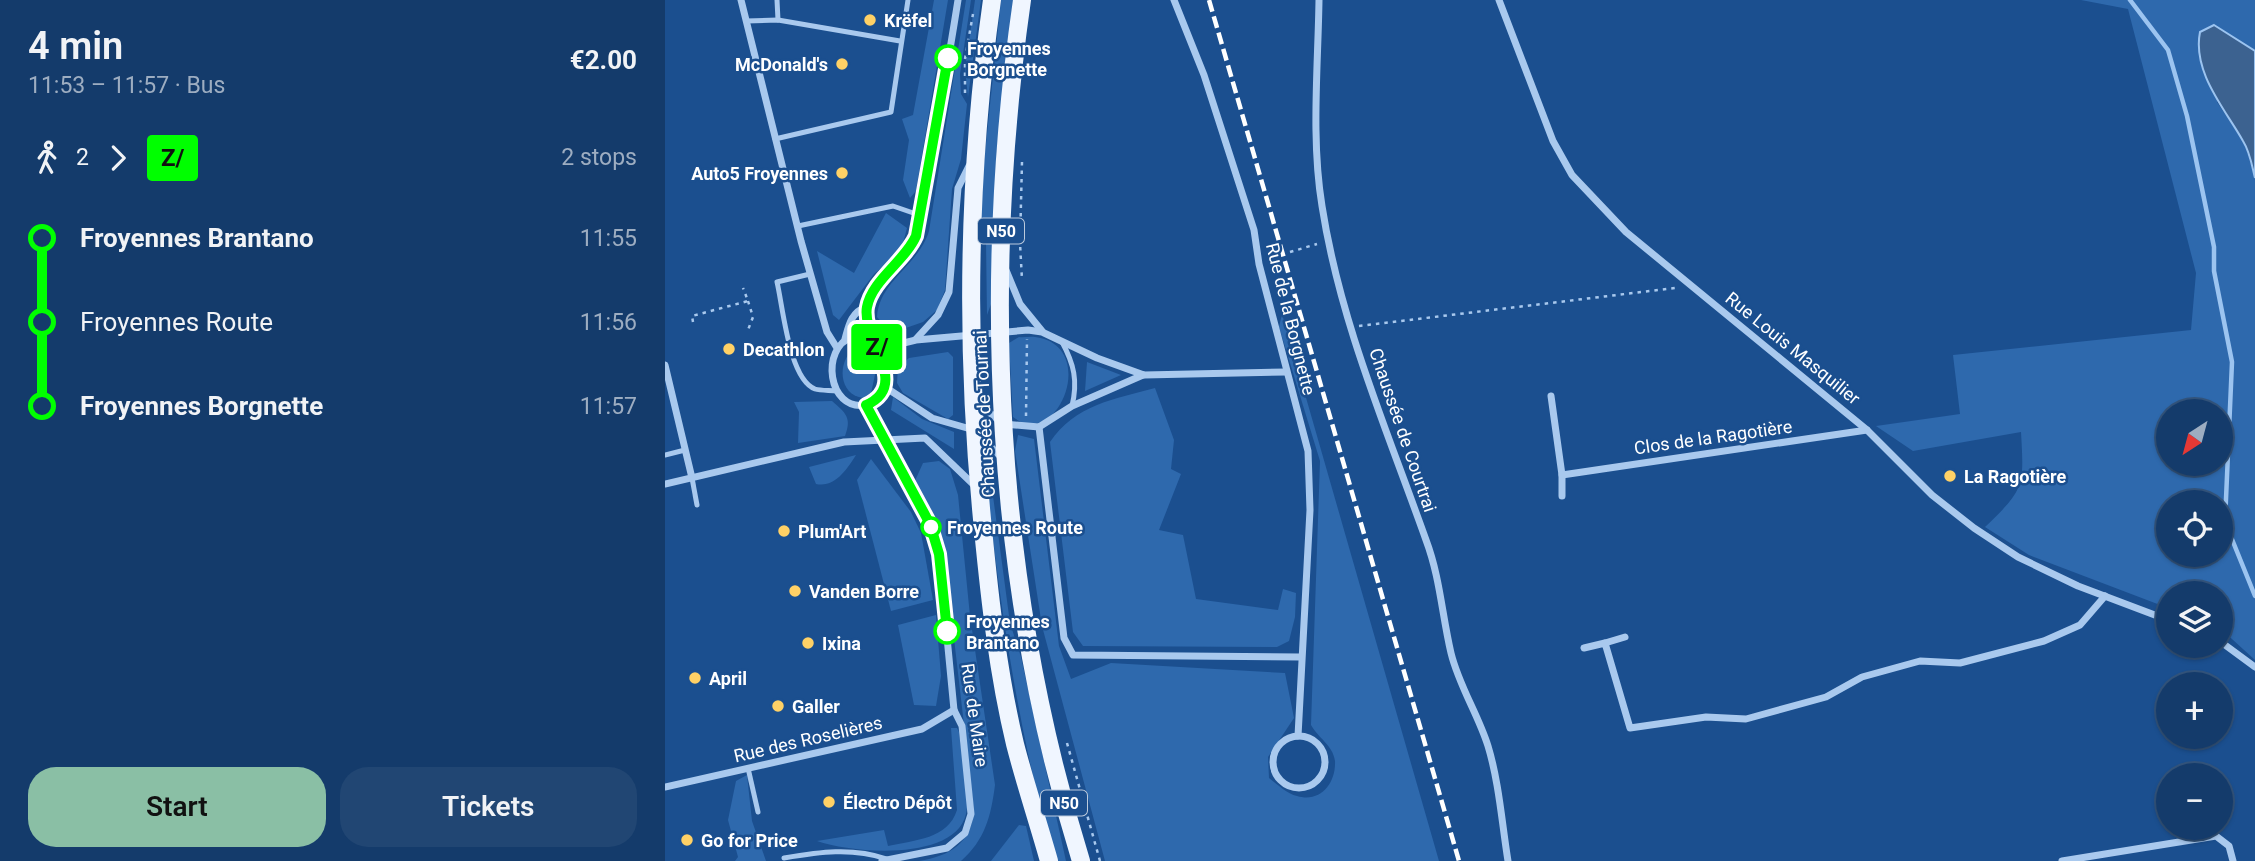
<!DOCTYPE html>
<html lang="en">
<head>
<meta charset="utf-8">
<style>
	:root { --surface:#143b6b; --page:#214673; --text:#f1f3f6; --muted:#9dadc1; --line:#33557e; --accent:#8abfa5 }
	body { margin:0; font-family:Roboto,sans-serif; background:var(--page); color:var(--text); height:100vh; display:flex; flex-direction:column; font-size:26px; white-space:nowrap }
	* { box-sizing:border-box; margin:0 }
	p { font-size:23px; color:var(--muted) }
	.icon { flex:none; width:38px; height:38px; fill:none; stroke:currentColor; stroke-width:2; stroke-linecap:round; stroke-linejoin:round }
	.map { position:relative; flex:1; overflow:hidden }
	.details { display:flex; flex-direction:column; background:var(--surface); width:665px }
	.details>* { flex:none }
	.badge { padding:0 14px; border-radius:5px; font-size:24px; line-height:46px }
	.needle { width:46px; rotate:216deg }
	.fabs { position:absolute; left:1491px; top:399px; display:grid; gap:14px }
	.fabs a { display:grid; place-items:center; width:77px; height:77px; border-radius:50%; background:var(--surface); box-shadow:0 2px 5px #0004,0 0 0 2px var(--line); font-size:35px }
	.map>.badge { position:absolute; translate:-50% -50%; box-shadow:0 0 0 4px #fff }
	.legs { display:flex; align-items:center; gap:10px; height:77px; padding:0 28px; font-size:23px }
	.legs p { margin-inline-start:auto }
	.summary { display:flex; align-items:center; justify-content:space-between; height:119px; padding:0 28px }
	h1 { font-size:38px; font-weight:600; line-height:52px }
	.primary-button { display:flex; gap:14px; margin-top:auto; padding:14px 28px }
	.primary-button a { flex:1; height:80px; border-radius:28px; background:var(--accent); color:#111; font-size:28px; font-weight:600; line-height:80px; text-align:center }
	.primary-button a+a { background:var(--page); color:var(--text) }
	ul { padding:0 28px; list-style:none }
	li { display:flex; align-items:center; gap:24px; height:84px; font-size:26px }
	li i { display:grid; place-items:center; width:10px; height:100%; margin:0 9px; background:currentColor }
	li i::after { content:''; width:18px; height:18px; margin:-9px; border:5px solid; border-radius:50%; background:var(--surface) }
	li p { margin-inline-start:auto }
	li:first-child i { background:linear-gradient(#0000 50%,currentColor 0) }
	li:last-child i { background:linear-gradient(currentColor 50%,#0000 0) }
	main { display:flex; flex:1; min-height:0 }
	.map>svg:first-child { display:block }
	.green { fill:#2e69ad; fill-rule:evenodd }
	.water { fill:#3c6290; stroke:#9cc4f0; stroke-width:2 }
	.lines { fill:none; stroke-linecap:round; stroke-linejoin:round }
	.stream { stroke:#9cc4f0; stroke-width:4.5 }
	.path { stroke:#a9c9ee; stroke-width:2.5; stroke-dasharray:3.5 5; stroke-linecap:butt }
	.service { stroke:#a9c9ee; stroke-width:5 }
	.minor { stroke:#a9c9ee; stroke-width:7 }
	.primary { stroke:#f0f6ff; stroke-width:18 }
	.rail { stroke:#fff; stroke-width:4.5; stroke-dasharray:12 5; stroke-linecap:butt }
	.line-1-casing { stroke:#fff; stroke-width:16 }
	.line-1 { stroke:#0f0; stroke-width:10 }
	.poi-dot { fill:#ffd166; stroke:#1b4f8f; stroke-width:2.5 }
	.stop-1-dot { fill:#fff; stroke:#0f0; stroke-width:3.5 }
	.labels { text-anchor:middle; dominant-baseline:central; stroke-width:5; stroke-linejoin:round; paint-order:stroke }
	.shield { fill:#1b4f8f; stroke:#bbcadd; stroke-width:2 }
	.shield-label { font-size:16px; font-weight:bold; fill:#fff }
	.poi-label { font-size:18px; font-weight:bold; fill:#fff; stroke:#1b4f8f; text-anchor:start }
	.stop-label { font-size:18px; font-weight:bold; fill:#fff; stroke:#1b4f8f; text-anchor:start }
	.street-label { font-size:18px; fill:#fff; stroke:#1b4f8f }
</style>
</head>
<body>
<main>
<section class="details">
<div class="summary"><div><h1>4 min</h1><p>11:53 – 11:57 · Bus</p></div><b>€2.00</b></div>
<div class="legs"><svg class="icon" aria-label="walk" viewBox="0 0 24 24"><circle cx="13" cy="4" r="2"/><path d="M13 8l-2 6 4 7M11 14l-3 7M7 12l3-4h3l4 4"/></svg>2<svg class="icon" aria-label="forward" viewBox="0 0 24 24"><path d="M9 5l7 7-7 7"/></svg><b class="badge" style="background:#0f0;color:#111">Z/</b><p>2 stops</p></div>
<ul>
<li><i style="color:#0f0"></i><b>Froyennes Brantano</b><p>11:55</p></li>
<li><i style="color:#0f0"></i><span>Froyennes Route</span><p>11:56</p></li>
<li><i style="color:#0f0"></i><b>Froyennes Borgnette</b><p>11:57</p></li>
</ul>
<div class="primary-button"><a>Start</a><a>Tickets</a></div>
</section>
<div class="map">
<svg width="1590" height="861" viewBox="0 0 1590 861">
	<rect width="100%" height="100%" fill="#1b4f8f"/>
	<g class="green">
		<polygon points="269,0 283,0 251,191 245,198 238,180 244,140 237,119 248,115"/>
		<path d="M301,0H306L295,74L296,94L302,104L296,159L287,189L280,290L272,310L258,322L238,329L220,326L212,317C214,281 254,265 264,231Z"/>
		<polygon points="310,0 316,0 303,97 300,69"/>
		<polygon points="336,0 348,0 331,157 326,304 322,315 321,242 316,218 318,172"/>
		<path d="M1416,0H1590V51L1578,45L1552,102L1580,144L1590,178V660L1556,629V593H1503V608L1364,555L1320,527C1360,489 1359,486 1356,432L1248,451L1211,426L1295,414L1288,355L1526,330L1531,273L1463,9ZM1503,411H1556V464H1503ZM1503,502H1556V555H1503Z"/>
		<polygon points="221,213 242,228 238,243 228,258 209,274 174,320 168,315 152,251 189,273"/>
		<path d="M617,314L774,861H440L377,626L350,451L353,435L369,439L394,646L406,679L446,663L620,673L629,718L603,757L604,778C612,784 622,794 632,796C655,803 671,784 670,761C668,745 653,738 646,725L655,461L614,327Z"/>
		<path d="M354,337C359,338 365,336 370,337C435,345 393,452 348,417L344,343Z"/>
		<path d="M186,351L200,354L211,370L205,398C177,401 170,369 186,351Z"/>
		<polygon points="283,352 288,357 288,415 283,419 238,393 232,383 233,367 244,358"/>
		<polygon points="422,362 456,375 420,391"/>
		<path d="M490,388L509,440L506,469L516,474L494,530L518,535L531,599L613,610L618,589L631,593L630,617L624,641L612,647L418,646L408,632L385,442C410,405 449,399 490,388Z"/>
		<polygon points="228,397 257,419 289,432 289,449 226,410"/>
		<path d="M167,401C181,413 187,418 180,436L133,443L134,412L129,402Z"/>
		<path d="M322,451L345,623L356,657L401,861H390C351,727 333,591 318,453Z"/>
		<path d="M191,455C182,469 170,488 151,484L144,467Z"/>
		<polygon points="206,459 246,512 256,533 268,600 226,611 192,480"/>
		<path d="M274,461L285,469L293,495L305,616L330,785C326,816 320,840 296,861H254C285,856 306,843 309,811L279,552L270,525L249,483L258,463Z"/>
		<polygon points="271,615 276,676 271,706 249,705 233,625"/>
		<path d="M286,728H292L294,732C296,754 306,793 301,814C290,861 190,854 152,841L219,830L223,846C250,840 283,839 292,810Z"/>
		<polygon points="82,775 87,821 101,861 70,861 73,857 63,820 71,781"/>
		<polygon points="354,825 361,826 369,861 326,861"/>
	</g>
	<path class="water" d="M1549,25L1590,51V178C1587,166 1585,152 1578,141C1560,109 1527,72 1535,32Z"/>
	<g class="lines">
		<polyline class="stream" points="1465,0 1503,50 1522,116 1549,247 1549,271 1567,362 1560,522 1590,596"/>
		<g class="path">
			<polyline points="300,93 300,59 308,14"/>
			<polyline points="357,162 355,243 357,280"/>
			<polyline points="625,252 652,244"/>
			<polyline points="83,301 88,317 83,330"/>
			<polyline points="28,322 27,316 83,301 78,288"/>
			<polyline points="694,326 1010,288"/>
			<polyline points="361,416 362,339"/>
			<polyline points="402,743 435,861"/>
		</g>
		<g class="service">
			<polyline points="112,0 113,20"/>
			<polyline points="81,21 113,20 235,41"/>
			<polyline points="110,139 226,112 243,0"/>
			<polyline points="133,226 228,206 257,216"/>
			<path d="M145,274L112,282C118,307 124,379 150,389C156,391 166,390 172,391"/>
			<path d="M397,342C409,364 413,381 407,406"/>
			<polyline points="0,455 20,450"/>
			<polyline points="27,478 32,505"/>
			<polyline points="83,768 93,812"/>
			<path d="M119,858C154,852 187,847 222,859"/>
		</g>
		<g class="minor">
			<polyline points="76,0 136,241 162,332 172,348"/>
			<polyline points="509,0 539,75 589,230 594,264 643,451 645,510 633,736"/>
			<path d="M654,0C653,68 646,139 657,206C675,322 722,430 761,540C775,577 777,615 786,653C794,686 813,714 823,746C834,782 837,824 843,861"/>
			<polyline points="834,0 888,141 907,175 961,232 1202,430 1267,495 1309,528 1353,557 1413,586 1503,620"/>
			<polyline points="341,270 355,304 377,331"/>
			<path d="M187,337C225,337 233,399 200,405C163,411 155,348 187,337Z"/>
			<path d="M180,339C184,324 186,313 202,306"/>
			<polyline points="251,339 273,315 284,292 293,188 304,166"/>
			<path d="M209,344C187,282 232,285 250,238C260,211 262,181 267,154C276,102 285,51 293,0"/>
			<polyline points="214,349 251,340 363,330 377,332 432,358 479,375 621,372"/>
			<polyline points="0,365 27,478"/>
			<polyline points="220,387 267,418 309,430 336,457"/>
			<polyline points="886,396 897,475 897,496"/>
			<polyline points="312,402 338,424 374,427 407,406 478,375"/>
			<polyline points="201,405 265,524 274,554 289,710 297,726 306,814 300,833 282,848 217,861"/>
			<polyline points="374,427 399,638 408,655 635,657"/>
			<polyline points="897,475 1202,430"/>
			<polyline points="0,484 179,442 260,438 311,487"/>
			<polyline points="1556,642 1590,667"/>
			<polyline points="940,643 960,637"/>
			<polyline points="919,648 940,643 965,728 1041,717 1081,719 1161,697 1197,677 1255,661 1295,663 1379,641 1415,625 1440,596"/>
			<circle cx="634" cy="762" r="26"/>
			<polyline points="0,787 257,729 289,710"/>
			<polyline points="1397,861 1551,836 1564,846 1568,861"/>
		</g>
		<g class="primary">
			<path d="M327,0C302,176 300,352 318,529C325,601 333,673 350,744C360,783 373,822 384,861"/>
			<path d="M357,0C316,286 330,584 416,861"/>
		</g>
		<polyline class="rail" points="544,0 794,861"/>
	</g>
	<g class="lines">
		<defs>
			<path id="line-1" d="M282,631L274,554L265,524L201,405C247,385 196,338 202,307C207,280 240,261 251,236L283,58"/>
		</defs>
		<use href="#line-1" class="line-1-casing"/>
		<use href="#line-1" class="line-1"/>
	</g>
	<g class="poi-dot">
		<circle cx="205" cy="20" r="7"/>
		<circle cx="177" cy="64" r="7"/>
		<circle cx="177" cy="173" r="7"/>
		<circle cx="64" cy="349" r="7"/>
		<circle cx="1285" cy="476" r="7"/>
		<circle cx="119" cy="531" r="7"/>
		<circle cx="130" cy="591" r="7"/>
		<circle cx="143" cy="643" r="7"/>
		<circle cx="30" cy="678" r="7"/>
		<circle cx="113" cy="706" r="7"/>
		<circle cx="164" cy="802" r="7"/>
		<circle cx="22" cy="840" r="7"/>
	</g>
	<g class="stop-1-dot">
		<circle cx="283" cy="58" r="12"/>
		<circle cx="266" cy="527" r="9"/>
		<circle cx="282" cy="631" r="12"/>
	</g>
	<g class="labels">
		<g class="shield">
			<rect x="313" y="218.5" width="46" height="25" rx="5"/>
			<rect x="376" y="790.5" width="46" height="25" rx="5"/>
		</g>
		<g class="shield-label">
			<text x="336" y="231">N50</text>
			<text x="399" y="803">N50</text>
		</g>
		<g class="poi-label">
			<text x="219" y="20">Krëfel</text>
			<text x="163" y="64" text-anchor="end">McDonald's</text>
			<text x="163" y="173" text-anchor="end">Auto5 Froyennes</text>
			<text x="78" y="349">Decathlon</text>
			<text x="1299" y="476">La Ragotière</text>
			<text x="133" y="531">Plum'Art</text>
			<text x="144" y="591">Vanden Borre</text>
			<text x="157" y="643">Ixina</text>
			<text x="44" y="678">April</text>
			<text x="127" y="706">Galler</text>
			<text x="178" y="802">Électro Dépôt</text>
			<text x="36" y="840">Go for Price</text>
		</g>
		<g class="stop-label">
			<text x="302" y="48">Froyennes<tspan x="302" dy="21">Borgnette</tspan></text>
			<text x="282" y="527">Froyennes Route</text>
			<text x="301" y="621">Froyennes<tspan x="301" dy="21">Brantano</tspan></text>
		</g>
		<g class="street-label">
			<text transform="translate(626 319) rotate(76)">Rue de la Borgnette</text>
			<text transform="translate(1128 348) rotate(39)">Rue Louis Masquilier</text>
			<text transform="translate(319 414) rotate(-93)">Chaussée de Tournai</text>
			<text transform="translate(738 430) rotate(71)">Chaussée de Courtrai</text>
			<text transform="translate(1048 437) rotate(-8)">Clos de la Ragotière</text>
			<text transform="translate(310 715) rotate(82)">Rue de Maire</text>
			<text transform="translate(143 739) rotate(-13)">Rue des Roselières</text>
		</g>
	</g>
</svg>
<div class="fabs">
<a><svg class="needle" viewBox="-14 -14 28 28"><path d="M0-13l5 13h-10z" fill="#e53935"/><path d="M0 13l5-13h-10z" fill="#9dadc1"/></svg></a>
<a><svg class="icon" aria-label="locate" viewBox="0 0 24 24"><circle cx="12" cy="12" r="6"/><path d="M12 2v4M12 18v4M2 12h4M18 12h4"/></svg></a>
<a><svg class="icon" aria-label="layers" viewBox="0 0 24 24"><path d="M12 4l9 5-9 5-9-5zM3 14l9 5 9-5"/></svg></a>
<a>+</a>
<a>−</a>
</div>
<b class="badge" style="left:212px;top:347px;background:#0f0;color:#111">Z/</b>
</div>
</main>
</body>
</html>
